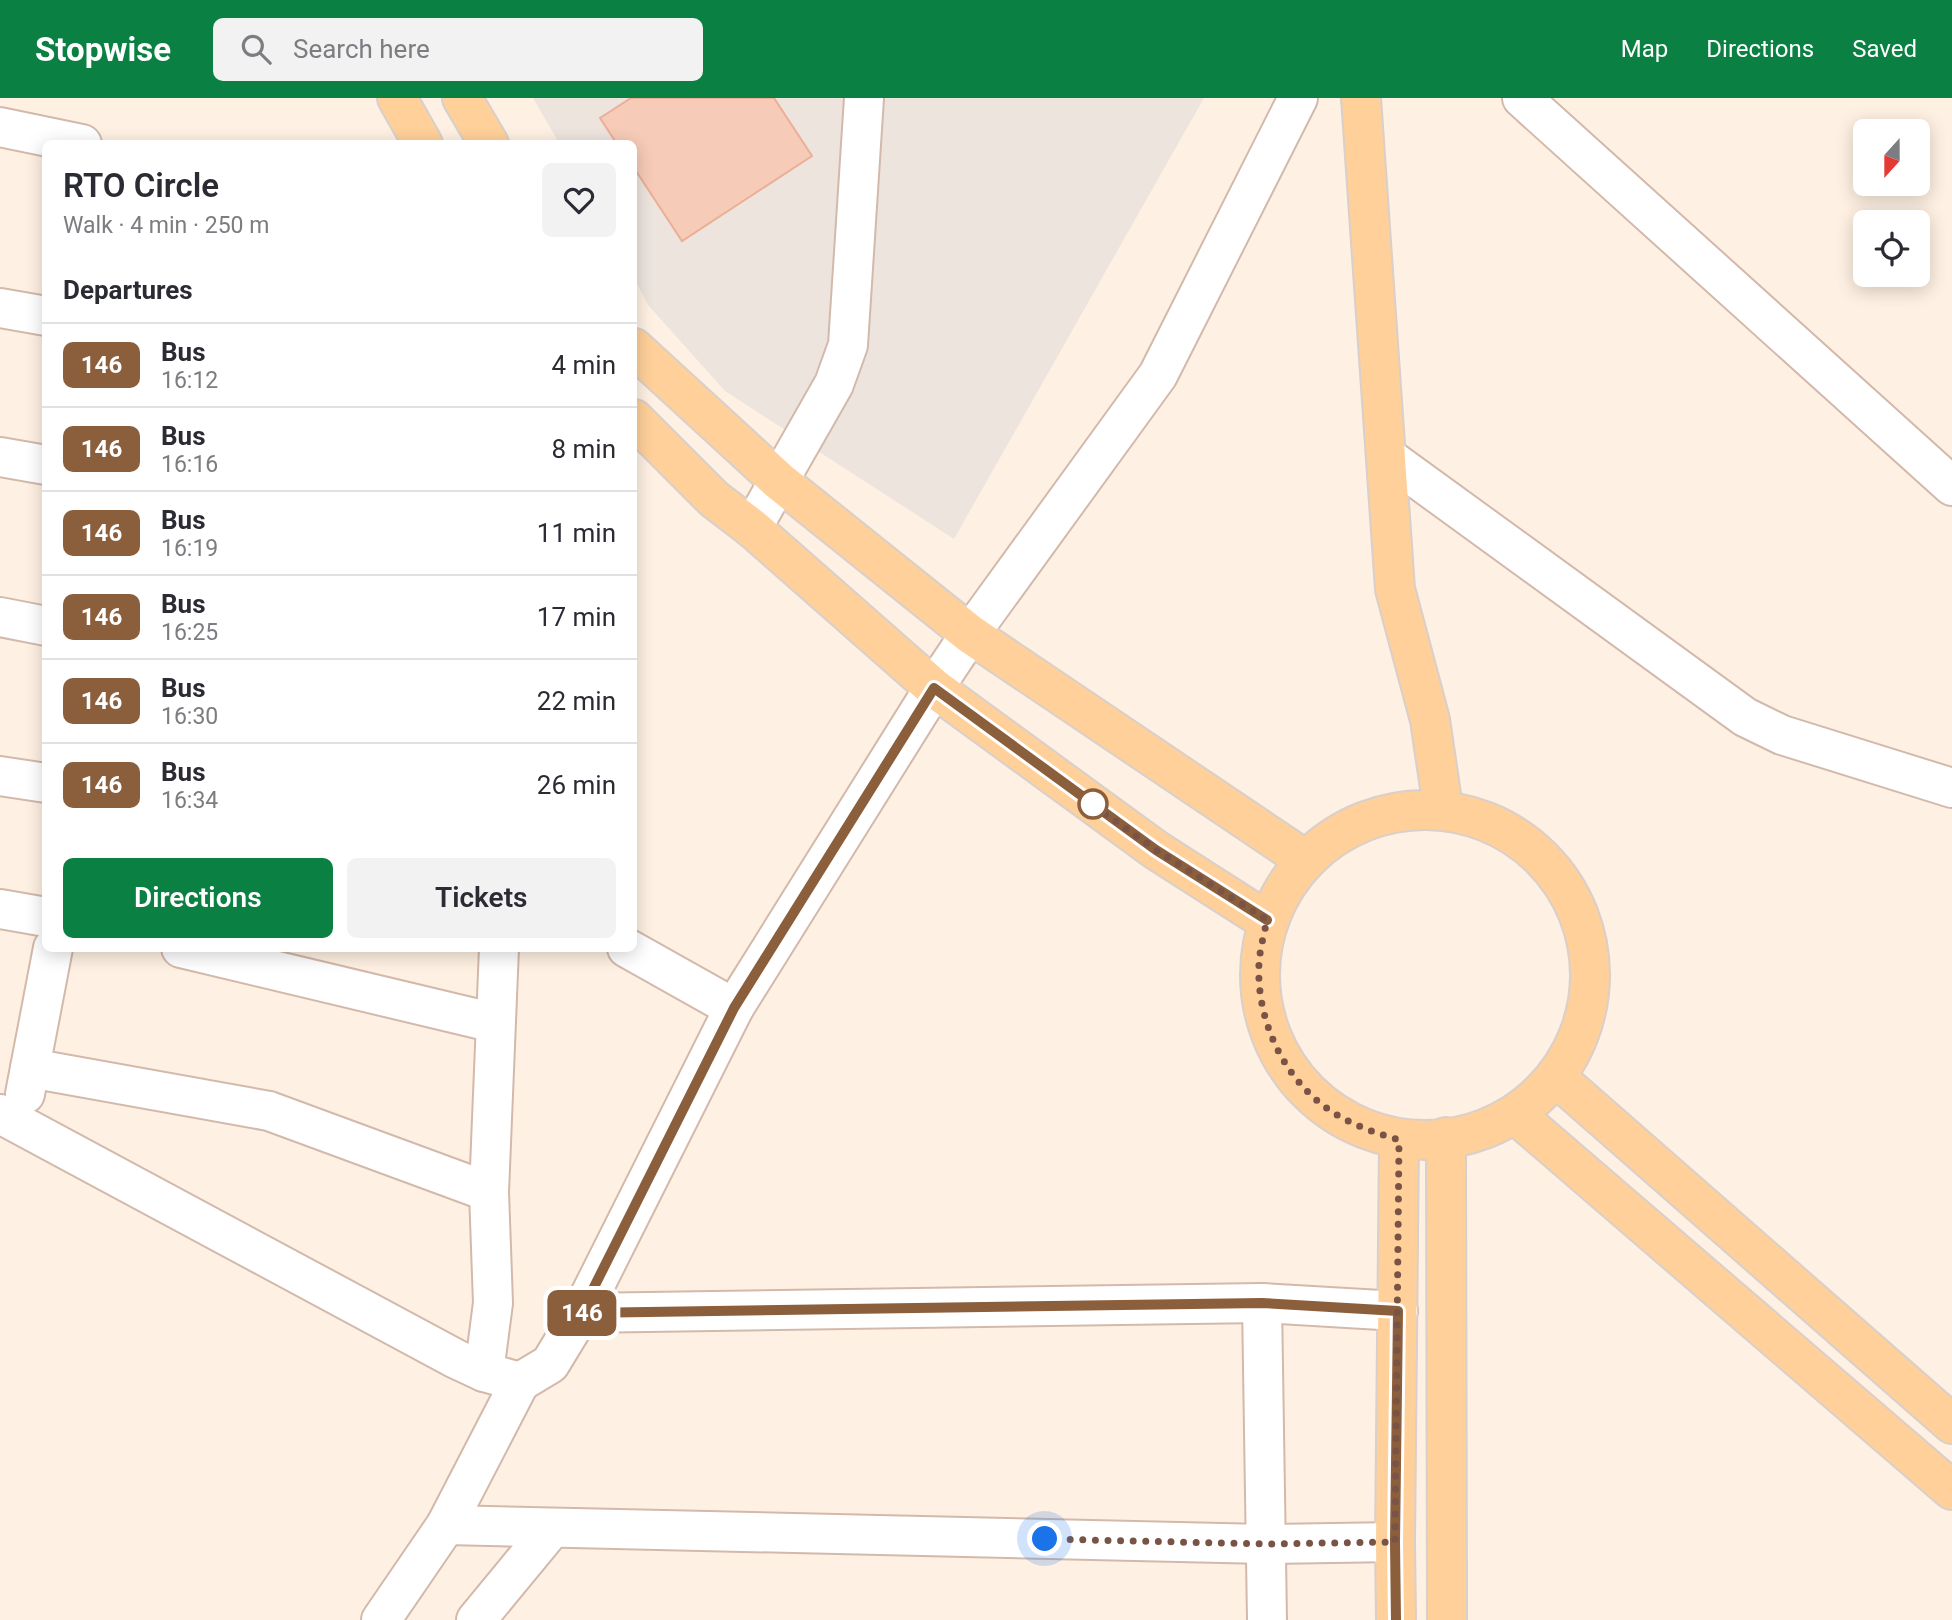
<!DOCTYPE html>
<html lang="en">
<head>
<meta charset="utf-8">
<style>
	:root { --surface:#fff; --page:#f2f2f3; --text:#2b2b33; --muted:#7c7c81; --line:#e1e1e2; --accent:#0b8043 }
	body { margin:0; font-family:Roboto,sans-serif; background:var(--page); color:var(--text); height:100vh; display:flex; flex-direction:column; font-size:26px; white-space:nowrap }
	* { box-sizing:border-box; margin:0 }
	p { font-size:23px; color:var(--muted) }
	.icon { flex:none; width:38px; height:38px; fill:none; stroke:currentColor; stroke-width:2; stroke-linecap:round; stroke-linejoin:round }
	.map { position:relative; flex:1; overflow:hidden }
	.details { position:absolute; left:42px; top:42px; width:595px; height:812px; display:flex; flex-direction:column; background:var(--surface); border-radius:10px; box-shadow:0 4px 18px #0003 }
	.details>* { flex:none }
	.badge { padding:0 14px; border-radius:10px; font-size:24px; line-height:46px }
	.needle { width:46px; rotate:201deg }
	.controls { position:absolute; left:1853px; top:21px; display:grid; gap:14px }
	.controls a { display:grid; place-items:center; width:77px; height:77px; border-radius:10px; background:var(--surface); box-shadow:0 4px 18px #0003; font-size:35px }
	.you { position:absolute; width:35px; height:35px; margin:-18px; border:5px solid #fff; border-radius:50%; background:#1a73e8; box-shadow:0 0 0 10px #1a73e833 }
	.map>.badge { position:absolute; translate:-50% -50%; box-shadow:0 0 0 4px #fff }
	h2 { padding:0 21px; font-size:26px; line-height:63px }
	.round { display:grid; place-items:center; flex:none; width:74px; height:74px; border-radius:10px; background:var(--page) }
	.overview { display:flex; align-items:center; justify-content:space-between; height:119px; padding:0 21px }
	h1 { font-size:33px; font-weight:600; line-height:52px }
	.primary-button { display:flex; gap:14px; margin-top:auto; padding:14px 21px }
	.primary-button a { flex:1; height:80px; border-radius:10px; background:var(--accent); color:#fff; font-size:28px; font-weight:600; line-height:80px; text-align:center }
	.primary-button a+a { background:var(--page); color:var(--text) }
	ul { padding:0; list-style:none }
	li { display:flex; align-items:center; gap:21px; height:84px; padding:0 21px; border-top:2px solid var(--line) }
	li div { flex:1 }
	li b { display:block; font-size:26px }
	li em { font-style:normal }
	li .badge { min-width:77px; font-weight:700; text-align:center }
	header { display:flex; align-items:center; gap:42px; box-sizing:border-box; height:98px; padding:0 35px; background:var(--accent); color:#fff }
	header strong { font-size:33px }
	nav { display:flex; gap:38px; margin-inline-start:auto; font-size:24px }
	.search { width:490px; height:63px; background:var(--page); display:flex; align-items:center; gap:18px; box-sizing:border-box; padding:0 24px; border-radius:10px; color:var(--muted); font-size:26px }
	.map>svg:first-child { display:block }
	.industrial { fill:#ede4de }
	.building { fill:#f6cbb8; stroke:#ebaf97; stroke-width:2 }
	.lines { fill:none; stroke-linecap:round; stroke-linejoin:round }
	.minor-casing { stroke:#d3b9ab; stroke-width:42 }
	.major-casing { stroke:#d9cfcb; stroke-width:42 }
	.minor { stroke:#fff; stroke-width:38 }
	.major { stroke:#ffd099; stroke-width:38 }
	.line-casing { stroke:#fff; stroke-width:16 }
	.line { stroke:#8b5e3c; stroke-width:10 }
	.walk { stroke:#795446; stroke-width:7; stroke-dasharray:0 12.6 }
	.stop-dot { fill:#fff; stroke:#8b5e3c; stroke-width:3.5 }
</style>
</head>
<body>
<header>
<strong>Stopwise</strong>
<div class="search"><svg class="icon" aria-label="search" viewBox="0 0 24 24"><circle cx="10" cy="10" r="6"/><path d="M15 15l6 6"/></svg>Search here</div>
<nav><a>Map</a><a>Directions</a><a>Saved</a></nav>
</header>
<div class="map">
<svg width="1952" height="1522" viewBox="0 0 1952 1522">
	<rect width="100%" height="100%" fill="#fef1e3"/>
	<polygon class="industrial" points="533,0 1204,0 954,441 725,293 648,207 634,180 634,46 559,45"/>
	<polygon class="building" points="631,0 774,0 812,58 682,143 634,70 634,46 617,46 600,20"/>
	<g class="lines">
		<defs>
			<g id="minor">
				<polyline points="1522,0 1952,388"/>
				<polyline points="0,29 82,46"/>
				<polyline points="0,210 46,218"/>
				<polyline points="1386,358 1745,619 1782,637 1952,690"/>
				<polyline points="0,359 46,367"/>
				<polyline points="752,430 834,286 848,247 864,0"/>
				<polyline points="0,519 46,528"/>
				<polyline points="0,678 46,685"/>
				<polyline points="0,811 46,819"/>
				<polyline points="181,850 495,925"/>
				<polyline points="627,850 734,910"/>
				<polyline points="30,970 269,1013 489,1094"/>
				<polyline points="25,996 53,850"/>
				<polyline points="0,1016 456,1261 484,1274 520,1284 550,1266 581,1215 734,910 934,590 970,536 1158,277 1298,0"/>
				<polyline points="1262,1205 1267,1522"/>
				<polyline points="581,1215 1262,1205 1398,1213"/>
				<polyline points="484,1274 493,1205 489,1094 499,850"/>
				<polyline points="446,1427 1265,1446 1395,1444"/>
				<polyline points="381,1522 446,1427 520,1284"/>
				<polyline points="476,1522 552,1430"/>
			</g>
			<g id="major">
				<polyline points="397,0 423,46"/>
				<polyline points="462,0 489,46"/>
				<polyline points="1361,0 1395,491 1430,622 1443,710"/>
				<polyline points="634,250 779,383 970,536 1304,761"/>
				<polyline points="634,321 714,401 752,430 934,590 1156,752 1267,823"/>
				<circle cx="1425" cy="877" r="165"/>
				<polyline points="1557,980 1952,1326"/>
				<polyline points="1516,1017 1952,1392"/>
				<polyline points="1446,1039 1447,1522"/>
				<polyline points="1396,1522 1395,1444 1399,1042"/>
			</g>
		</defs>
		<use href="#minor" class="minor-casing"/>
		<use href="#major" class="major-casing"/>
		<use href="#minor" class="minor"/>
		<use href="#major" class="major"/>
	</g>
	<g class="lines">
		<defs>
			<polyline id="line" points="1267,822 1156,752 934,590 734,910 581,1215 1262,1205 1398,1213 1395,1444 1396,1522"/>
		</defs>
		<use href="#line" class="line-casing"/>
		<use href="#line" class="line"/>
		<path class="walk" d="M1045,1441L1265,1446L1395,1444L1399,1042C1376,1035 1352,1027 1331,1013C1283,981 1256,921 1259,865C1260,851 1264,836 1267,822L1156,752L1089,704L1093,706"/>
	</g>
	<circle class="stop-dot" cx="1093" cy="706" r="14"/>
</svg>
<div class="controls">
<a><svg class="needle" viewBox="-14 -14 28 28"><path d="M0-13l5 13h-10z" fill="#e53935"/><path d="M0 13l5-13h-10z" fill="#7c7c81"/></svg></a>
<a><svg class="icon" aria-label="locate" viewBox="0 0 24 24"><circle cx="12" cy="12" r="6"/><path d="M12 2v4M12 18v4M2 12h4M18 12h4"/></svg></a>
</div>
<div class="you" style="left:1045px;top:1441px"></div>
<b class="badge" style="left:582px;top:1215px;background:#8b5e3c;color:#fff">146</b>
<section class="details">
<div class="overview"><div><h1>RTO Circle</h1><p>Walk · 4 min · 250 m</p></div><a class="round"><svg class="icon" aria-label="heart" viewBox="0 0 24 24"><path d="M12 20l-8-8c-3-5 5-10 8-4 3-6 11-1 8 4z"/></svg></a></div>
<h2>Departures</h2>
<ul>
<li><span class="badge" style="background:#8b5e3c;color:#fff">146</span><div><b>Bus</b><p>16:12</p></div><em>4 min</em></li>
<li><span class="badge" style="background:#8b5e3c;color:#fff">146</span><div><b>Bus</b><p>16:16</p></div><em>8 min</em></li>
<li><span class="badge" style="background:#8b5e3c;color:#fff">146</span><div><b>Bus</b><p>16:19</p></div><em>11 min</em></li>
<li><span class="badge" style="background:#8b5e3c;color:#fff">146</span><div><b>Bus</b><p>16:25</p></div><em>17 min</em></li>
<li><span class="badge" style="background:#8b5e3c;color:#fff">146</span><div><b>Bus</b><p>16:30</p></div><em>22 min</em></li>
<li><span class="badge" style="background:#8b5e3c;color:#fff">146</span><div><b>Bus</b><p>16:34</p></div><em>26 min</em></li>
</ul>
<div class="primary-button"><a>Directions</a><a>Tickets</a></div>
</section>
</div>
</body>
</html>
